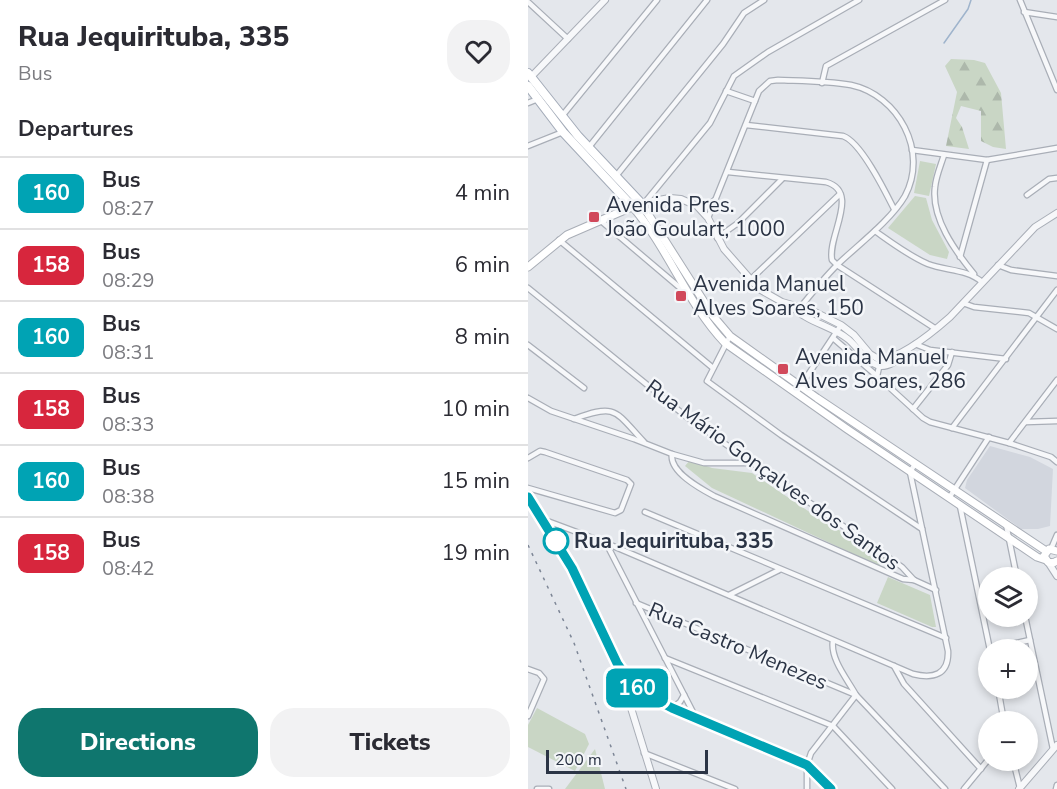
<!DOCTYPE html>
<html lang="en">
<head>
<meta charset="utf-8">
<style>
	:root { --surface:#fff; --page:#f2f2f3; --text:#2b2b33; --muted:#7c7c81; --line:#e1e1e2; --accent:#0f766e }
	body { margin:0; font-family:"Nunito Sans",sans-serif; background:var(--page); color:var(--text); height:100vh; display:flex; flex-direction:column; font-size:22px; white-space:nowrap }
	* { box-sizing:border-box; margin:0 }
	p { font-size:20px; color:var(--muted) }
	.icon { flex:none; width:33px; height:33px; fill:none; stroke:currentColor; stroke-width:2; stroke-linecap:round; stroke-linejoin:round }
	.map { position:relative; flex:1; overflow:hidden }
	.panel { display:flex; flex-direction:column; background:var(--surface); width:528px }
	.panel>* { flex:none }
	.badge { padding:0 12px; border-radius:9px; font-size:21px; line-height:39px }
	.tools { position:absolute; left:450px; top:567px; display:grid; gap:12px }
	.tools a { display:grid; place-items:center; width:60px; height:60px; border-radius:50%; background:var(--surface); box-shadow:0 3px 9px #0003; font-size:30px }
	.scale { position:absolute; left:18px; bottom:15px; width:162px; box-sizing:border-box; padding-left:6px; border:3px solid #2b3445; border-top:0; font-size:16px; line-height:21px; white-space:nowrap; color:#2b3445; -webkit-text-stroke:4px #f4f6f9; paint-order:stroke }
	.map>.badge { position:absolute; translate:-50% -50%; box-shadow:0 0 0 3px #fff }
	h2 { padding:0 18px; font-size:22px; line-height:54px }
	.round { display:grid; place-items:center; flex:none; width:63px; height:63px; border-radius:24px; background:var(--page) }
	.summary { display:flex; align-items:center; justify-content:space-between; height:102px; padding:0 18px }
	h1 { font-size:28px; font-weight:800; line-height:45px }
	.cta { display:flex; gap:12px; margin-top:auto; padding:12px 18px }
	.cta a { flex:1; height:69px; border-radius:24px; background:var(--accent); color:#fff; font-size:24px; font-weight:800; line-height:69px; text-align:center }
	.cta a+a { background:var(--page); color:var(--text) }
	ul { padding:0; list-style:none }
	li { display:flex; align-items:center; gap:18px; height:72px; padding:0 18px; border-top:2px solid var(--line) }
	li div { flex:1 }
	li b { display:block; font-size:22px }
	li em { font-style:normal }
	li .badge { min-width:66px; font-weight:700; text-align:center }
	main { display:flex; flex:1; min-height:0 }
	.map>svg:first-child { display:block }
	.built { fill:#d2d6de }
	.forest { fill:url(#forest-firs) }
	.park { fill:#c9d6c5 }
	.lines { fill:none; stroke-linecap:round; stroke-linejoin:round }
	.stream { stroke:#9fb4cc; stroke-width:1.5 }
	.minor-casing { stroke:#a9aeb7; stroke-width:7 }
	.tertiary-casing { stroke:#a9aeb7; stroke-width:8 }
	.secondary-casing { stroke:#a9aeb7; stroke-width:9 }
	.primary-casing { stroke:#a3abb8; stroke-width:10 }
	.minor { stroke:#f7f8fa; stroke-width:4.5 }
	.tertiary { stroke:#f7f8fa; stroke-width:6 }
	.secondary { stroke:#fff; stroke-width:7 }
	.primary { stroke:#fff; stroke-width:8 }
	.rail { stroke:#7d8696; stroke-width:1.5; stroke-dasharray:3 6; stroke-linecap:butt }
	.line-casing { stroke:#fff; stroke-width:14 }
	.line { stroke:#00a3b4; stroke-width:9 }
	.poi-dot { fill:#d1495b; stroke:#f4f6f9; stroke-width:2 }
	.stop-dot { fill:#fff; stroke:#00a3b4; stroke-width:3 }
	.labels { text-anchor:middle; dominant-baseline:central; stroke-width:5; stroke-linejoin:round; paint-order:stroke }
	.poi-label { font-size:21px; fill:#2b3445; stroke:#f4f6f9; text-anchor:start }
	.street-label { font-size:21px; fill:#2b3445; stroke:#f4f6f9 }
	.stop-label { font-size:21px; font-weight:bold; fill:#2b3445; stroke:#f4f6f9; text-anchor:start }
</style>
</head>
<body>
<main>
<section class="panel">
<div class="summary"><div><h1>Rua Jequirituba, 335</h1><p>Bus</p></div><a class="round"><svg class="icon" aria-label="heart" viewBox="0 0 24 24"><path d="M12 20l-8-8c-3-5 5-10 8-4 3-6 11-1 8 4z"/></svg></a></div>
<h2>Departures</h2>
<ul>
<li><span class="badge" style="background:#00a3b4;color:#fff">160</span><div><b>Bus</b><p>08:27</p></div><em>4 min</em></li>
<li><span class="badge" style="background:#d7263d;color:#fff">158</span><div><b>Bus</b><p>08:29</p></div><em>6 min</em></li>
<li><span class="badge" style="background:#00a3b4;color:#fff">160</span><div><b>Bus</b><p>08:31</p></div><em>8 min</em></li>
<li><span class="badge" style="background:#d7263d;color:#fff">158</span><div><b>Bus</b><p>08:33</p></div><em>10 min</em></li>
<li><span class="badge" style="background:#00a3b4;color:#fff">160</span><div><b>Bus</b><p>08:38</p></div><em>15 min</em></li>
<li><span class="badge" style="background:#d7263d;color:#fff">158</span><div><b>Bus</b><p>08:42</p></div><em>19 min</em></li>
</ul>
<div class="cta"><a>Directions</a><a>Tickets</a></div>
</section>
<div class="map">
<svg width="529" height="789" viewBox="0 0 529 789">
	<defs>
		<pattern id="forest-firs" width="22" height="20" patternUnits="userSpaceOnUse" patternTransform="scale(1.5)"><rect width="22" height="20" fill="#c9d6c5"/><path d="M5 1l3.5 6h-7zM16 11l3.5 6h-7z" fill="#adb8ab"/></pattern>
	</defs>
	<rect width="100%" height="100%" fill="#e4e7ec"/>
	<polygon class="built" points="462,446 502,457 525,469 522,526 510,529 493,529 437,488 439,480"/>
	<polygon class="forest" points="423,59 446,60 457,63 473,93 478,149 465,147 453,141 453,111 433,106 428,118 434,127 441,149 418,146 429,92 417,66"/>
	<g class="park">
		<polygon points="392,161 408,164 401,196 386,193"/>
		<polygon points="387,196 398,198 404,220 421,252 419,259 402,255 360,228"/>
		<polygon points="162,460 184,468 224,473 283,513 357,558 351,566 184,488 157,466"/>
		<polygon points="360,577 402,595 408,627 404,627 349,603"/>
		<polygon points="9,708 57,734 61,744 47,771 0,747 0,725"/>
		<polygon points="67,749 77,789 37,789"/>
	</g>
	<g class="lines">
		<polyline class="stream" points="416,43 440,9 443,0"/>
		<defs>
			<g id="minor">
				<polyline points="492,0 529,90"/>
				<polyline points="0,2 40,39"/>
				<polyline points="496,12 529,17"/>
				<polyline points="294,83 298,66 417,0"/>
				<polyline points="198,91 227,101"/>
				<polyline points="0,103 10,99"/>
				<polyline points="34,116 129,0"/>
				<path d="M218,125L315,136C333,142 357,191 366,209"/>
				<polyline points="0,146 35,132"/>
				<polyline points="61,147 179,0"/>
				<polyline points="384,150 459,160 529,148"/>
				<path d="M416,155C413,165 408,176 407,187C403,218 427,251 446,274"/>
				<path d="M200,172L298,182C333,192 299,236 304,260L309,265L408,329"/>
				<polyline points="88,176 195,44 216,13 236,0"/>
				<polyline points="499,195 521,179 529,178"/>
				<polyline points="118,201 182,123 206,76 240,52 331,0"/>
				<polyline points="174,210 187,200"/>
				<path d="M180,218L231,91L242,81L250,80C274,81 299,81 323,85C370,95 401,151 377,196C363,220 330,245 310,264C296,278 283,294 271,309"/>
				<polyline points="72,220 157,292"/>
				<path d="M347,231C364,243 381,256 400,264C418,271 439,269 454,282"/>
				<polyline points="189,238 210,223 254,179"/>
				<polyline points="31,240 185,368"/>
				<polyline points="432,257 459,160"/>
				<polyline points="470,265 483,270 529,276"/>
				<polyline points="222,280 312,194"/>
				<polyline points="0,288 160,418 374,567 386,580 408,590"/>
				<polyline points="435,303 446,307 501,313 529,329"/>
				<polyline points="202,336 179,381 253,435 394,529"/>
				<polyline points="305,338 349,376"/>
				<polyline points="387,344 402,350 478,359"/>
				<polyline points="0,345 56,388"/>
				<polyline points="352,363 349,376 395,418 402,422 481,443 523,457 529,462"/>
				<polyline points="268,393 313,325"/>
				<polyline points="0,398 23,411 106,439 144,454 176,463 221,463"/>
				<polyline points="385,409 420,365 424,352"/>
				<path d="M46,419C89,403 87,411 116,442"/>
				<polyline points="498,422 529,421"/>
				<polyline points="424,428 529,290"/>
				<polyline points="481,443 529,380"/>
				<path d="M144,454C141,472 173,489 186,496L375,579L386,580"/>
				<polyline points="0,458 12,451 17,452 99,480 103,484 93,510 87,513 0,488"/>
				<polyline points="421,498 461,437"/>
				<polyline points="432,506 462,650"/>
				<polyline points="117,512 418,638"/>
				<path d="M14,519L78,543L385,674C405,679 421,675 420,651L382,472L387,464"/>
				<polyline points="478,524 489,578"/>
				<polyline points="78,543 168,718"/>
				<polyline points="523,549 529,535"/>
				<polyline points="201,595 251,570"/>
				<polyline points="108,603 328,695 417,789"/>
				<polyline points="497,616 525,749"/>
				<polyline points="462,649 502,640"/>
				<polyline points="137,658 305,726 364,789"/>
				<polyline points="366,666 376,684 453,769"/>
				<polyline points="0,669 11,673 16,679 0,716"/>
				<polyline points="470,688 476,722"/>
				<polyline points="144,708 152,702 156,695"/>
				<polyline points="116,753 207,789"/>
				<polyline points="485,760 492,788"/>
				<polyline points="9,789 21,789"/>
				<path d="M279,789V765L283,753L328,695C320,680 302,659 305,641"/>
				<polyline points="436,789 460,760"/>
				<polyline points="528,789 529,785"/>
			</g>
			<g id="tertiary">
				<polyline points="3,77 77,0"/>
				<path d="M113,203L142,198L153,199L169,206L180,218L196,249L231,289L254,302L285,311L313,325L326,335L342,354L352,360C375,357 405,332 422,317L507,227L529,213"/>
				<path d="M264,306C278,322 304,326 320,339C330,347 338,363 352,366C362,367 372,358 380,352"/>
				<polyline points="0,497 44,568 89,663 102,682 115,693 144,708 279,765 303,789"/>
				<polyline points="520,562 529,576"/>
				<polyline points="91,669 128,789"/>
				<polyline points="491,789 529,745"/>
			</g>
			<g id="secondary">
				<path d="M104,206C140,248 159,303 197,343L319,429L509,557L518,560"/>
				<polyline points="0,267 39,235 113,203 185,316 202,336 289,398 518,551"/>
				<polyline points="529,551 521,549 516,556 520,562 525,563 529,561"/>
			</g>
			<g id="primary">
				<polyline points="0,73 50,136 113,203"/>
				<polyline points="0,86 35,132 104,206"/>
			</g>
		</defs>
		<use href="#minor" class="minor-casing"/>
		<use href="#tertiary" class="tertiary-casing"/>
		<use href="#secondary" class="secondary-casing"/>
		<use href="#primary" class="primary-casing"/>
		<use href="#minor" class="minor"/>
		<use href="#tertiary" class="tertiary"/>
		<use href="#secondary" class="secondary"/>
		<use href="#primary" class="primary"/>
		<polyline class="rail" points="0,545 46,643 98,789"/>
	</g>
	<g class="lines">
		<defs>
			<polyline id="line" points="0,497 44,568 89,663 102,682 115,693 144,708 279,765 303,789"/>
		</defs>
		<use href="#line" class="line-casing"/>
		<use href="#line" class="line"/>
	</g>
	<g class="poi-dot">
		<rect x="60" y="211" width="12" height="12" rx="3"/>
		<rect x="147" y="290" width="12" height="12" rx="3"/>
		<rect x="249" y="363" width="12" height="12" rx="3"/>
	</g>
	<circle class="stop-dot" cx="28" cy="541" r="12"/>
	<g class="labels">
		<g class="poi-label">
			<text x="78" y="205">Avenida Pres.<tspan x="78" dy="24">João Goulart, 1000</tspan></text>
			<text x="165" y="284">Avenida Manuel<tspan x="165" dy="24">Alves Soares, 150</tspan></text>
			<text x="267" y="357">Avenida Manuel<tspan x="267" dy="24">Alves Soares, 286</tspan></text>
		</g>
		<g class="street-label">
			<text transform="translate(245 475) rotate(36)">Rua Mário Gonçalves dos Santos</text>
			<text transform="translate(210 646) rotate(23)">Rua Castro Menezes</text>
		</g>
		<g class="stop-label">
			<text x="46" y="541">Rua Jequirituba, 335</text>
		</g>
	</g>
</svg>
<div class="tools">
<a><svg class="icon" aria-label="layers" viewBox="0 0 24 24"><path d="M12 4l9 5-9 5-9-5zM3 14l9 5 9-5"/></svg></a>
<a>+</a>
<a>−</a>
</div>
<div class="scale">200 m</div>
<b class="badge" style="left:109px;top:688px;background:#00a3b4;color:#fff">160</b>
</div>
</main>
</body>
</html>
